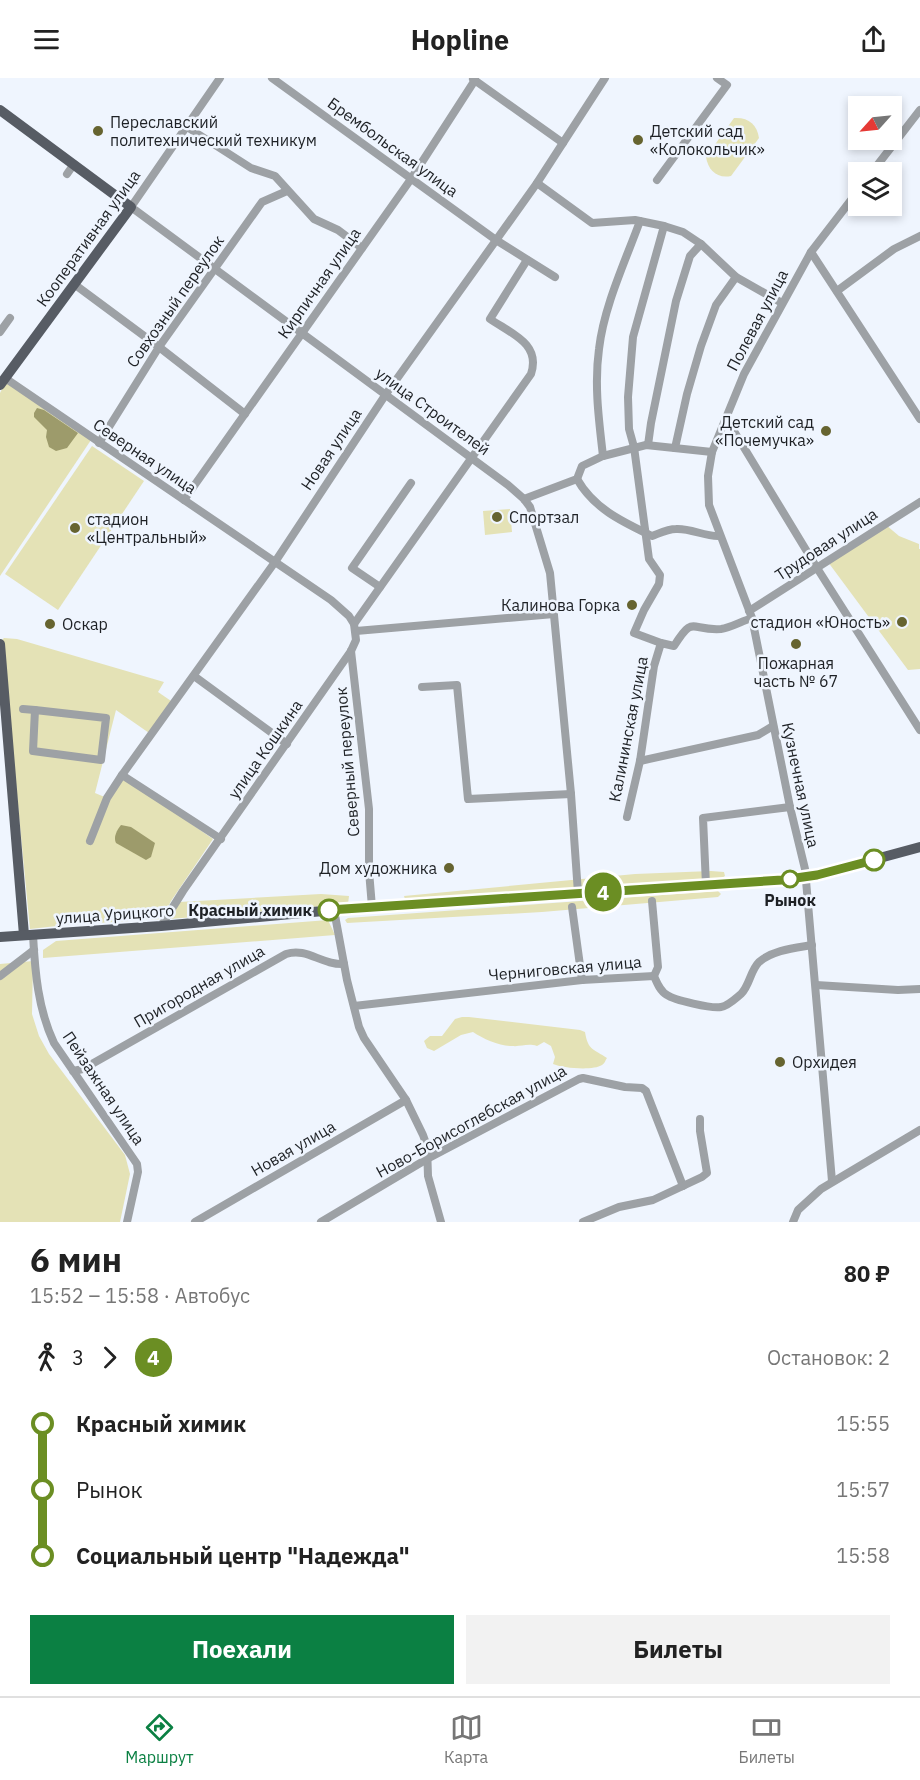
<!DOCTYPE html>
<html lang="ru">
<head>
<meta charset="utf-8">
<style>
	:root { --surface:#fff; --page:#f2f2f2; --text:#222; --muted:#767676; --line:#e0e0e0; --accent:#0b8043 }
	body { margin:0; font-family:"IBM Plex Sans",sans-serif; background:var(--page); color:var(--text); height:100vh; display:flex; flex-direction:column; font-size:22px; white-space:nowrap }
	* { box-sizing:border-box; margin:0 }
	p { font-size:20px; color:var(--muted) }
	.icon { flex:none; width:33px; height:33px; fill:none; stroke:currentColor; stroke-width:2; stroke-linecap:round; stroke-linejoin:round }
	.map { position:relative; height:1144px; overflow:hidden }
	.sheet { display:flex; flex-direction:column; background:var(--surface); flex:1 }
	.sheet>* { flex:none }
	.badge { padding:0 12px; border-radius:20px; font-size:21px; line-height:39px }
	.needle { width:39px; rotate:243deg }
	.controls { position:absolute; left:848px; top:18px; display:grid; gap:12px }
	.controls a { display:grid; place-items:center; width:54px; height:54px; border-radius:0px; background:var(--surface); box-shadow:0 3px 9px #0003; font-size:30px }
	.map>.badge { position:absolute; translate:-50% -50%; box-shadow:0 0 0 3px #fff }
	.legs { display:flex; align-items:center; gap:9px; height:66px; padding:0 30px; font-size:20px }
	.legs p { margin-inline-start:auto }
	.headline { display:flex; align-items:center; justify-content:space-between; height:102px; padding:0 30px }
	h1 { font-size:33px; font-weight:800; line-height:45px }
	.action { display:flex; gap:12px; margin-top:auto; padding:12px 30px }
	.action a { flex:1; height:69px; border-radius:0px; background:var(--accent); color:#fff; font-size:24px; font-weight:800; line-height:69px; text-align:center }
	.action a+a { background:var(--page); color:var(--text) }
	ul { padding:0 30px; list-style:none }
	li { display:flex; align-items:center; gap:21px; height:66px; font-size:22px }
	li i { display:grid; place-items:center; width:9px; height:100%; margin:0 8px; background:currentColor }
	li i::after { content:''; width:15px; height:15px; margin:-8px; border:4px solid; border-radius:50%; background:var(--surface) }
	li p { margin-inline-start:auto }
	li:first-child i { background:linear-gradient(#0000 50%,currentColor 0) }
	li:last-child i { background:linear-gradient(currentColor 50%,#0000 0) }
	header { display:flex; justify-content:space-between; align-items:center; height:78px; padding:0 30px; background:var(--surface); font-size:27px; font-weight:800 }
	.menu { display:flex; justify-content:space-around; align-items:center; height:84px; border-top:2px solid var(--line); background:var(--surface); font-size:16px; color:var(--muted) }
	.menu a { display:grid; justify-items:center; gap:3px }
	.menu .current { color:var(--accent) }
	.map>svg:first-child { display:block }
	.green { fill:#e4e2b6 }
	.water { fill:#9d9b6b }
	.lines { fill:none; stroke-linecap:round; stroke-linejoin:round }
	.minor { stroke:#9da1a5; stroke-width:8 }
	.major { stroke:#575c64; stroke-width:10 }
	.line-1-casing { stroke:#fff; stroke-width:14 }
	.line-1 { stroke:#6b8e23; stroke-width:9 }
	.poi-dot { fill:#666430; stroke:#eff5fe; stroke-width:2 }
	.stop-1-dot { fill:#fff; stroke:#6b8e23; stroke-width:3 }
	.labels { text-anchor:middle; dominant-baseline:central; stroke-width:5; stroke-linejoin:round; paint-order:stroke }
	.poi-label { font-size:16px; fill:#1e2125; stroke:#eff5fe; text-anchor:start }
	.street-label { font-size:16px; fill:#1e2125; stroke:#eff5fe }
	.stop-label { font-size:16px; font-weight:bold; fill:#1e2125; stroke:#eff5fe }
</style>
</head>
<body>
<header><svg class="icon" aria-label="menu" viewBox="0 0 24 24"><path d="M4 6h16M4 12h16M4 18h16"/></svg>Hopline<svg class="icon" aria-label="share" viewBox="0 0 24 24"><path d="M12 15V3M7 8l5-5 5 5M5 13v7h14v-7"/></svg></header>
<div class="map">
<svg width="920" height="1144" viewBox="0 0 920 1144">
	<rect width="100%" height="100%" fill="#eff5fe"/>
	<g class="green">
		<path d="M734,40C748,39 757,46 759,60L731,98C717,101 708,92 706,79Z"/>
		<polygon points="6,303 91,362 0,498 0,315"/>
		<polygon points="92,368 144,403 58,532 5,496"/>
		<polygon points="510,431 512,454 485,457 483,433"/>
		<polygon points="886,447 899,458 919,466 919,471 920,471 920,591 908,592 828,484"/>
		<polygon points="4,560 17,561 164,604 158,614 174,625 152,657 116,632 95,715 107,720 123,699 213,761 171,823 162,841 65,847 69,837 62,836 57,848 30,851 2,562"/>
		<polygon points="711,793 724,794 725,798 722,800 571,810 410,824 405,821 404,818 635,796"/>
		<polygon points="718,813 721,816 718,819 542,834 347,845 345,842 348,840"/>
		<polygon points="321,816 349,818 348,826 170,841 179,824"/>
		<polygon points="328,842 335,857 43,880 43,872 56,863"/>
		<polygon points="33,883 32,936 39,958 49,976 125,1077 130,1096 120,1144 0,1144 0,886"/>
		<path d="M462,939H469L580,952L585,954C588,973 594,971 607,980C605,983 605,985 602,987C593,993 562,990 553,986L555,979L551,968L544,964L537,968C527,965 521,969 512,968C500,968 483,961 473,954L461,957L434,973L427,970L424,963L430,958H442L455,941Z"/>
	</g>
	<g class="water">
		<polygon points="37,330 44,332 78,355 67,370 56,373 49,369 46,359 47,352 34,339 34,335"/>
		<path d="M121,747L131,749L155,765L151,779L146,782L116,765C113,759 117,752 121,747Z"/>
	</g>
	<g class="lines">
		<g class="minor">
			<polyline points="220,0 131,129 508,407 524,421 530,429 550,495 571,716 578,815"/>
			<polyline points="272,0 496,162 555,199"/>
			<polyline points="473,1 563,65"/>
			<polyline points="187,49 251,90 275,98 314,141 338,152 362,170"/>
			<polyline points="872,94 920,32"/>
			<polyline points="67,96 74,86"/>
			<polyline points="657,102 727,7 717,0"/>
			<polyline points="537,105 592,145 635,142 664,148 683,154 701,166 736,199 782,225"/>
			<polyline points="811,174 920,341"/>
			<polyline points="74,206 159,269 245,336"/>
			<polyline points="837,213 894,171 920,158"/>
			<polyline points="0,254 10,240"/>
			<polyline points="5,300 331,522 349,538 354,546"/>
			<polyline points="726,340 817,490 920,652"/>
			<polyline points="99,365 159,269 262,124 287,113"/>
			<polyline points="648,367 651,345 676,223 690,178 701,166"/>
			<polyline points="675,370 687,316 701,268 716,227 736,199"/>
			<path d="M603,378C599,343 594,307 599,271C604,228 625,184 640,143"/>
			<path d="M577,401C594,431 623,444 652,458C660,455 668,451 676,451C691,450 705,459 720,458"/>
			<polyline points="524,421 577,401 582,388 603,378 646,367 712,374"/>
			<polyline points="184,422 411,101 475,2"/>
			<polyline points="380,509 352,490 411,405"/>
			<polyline points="749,533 920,424"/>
			<polyline points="356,553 554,536"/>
			<polyline points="661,565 634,555 644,532 659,506 660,497 649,481 634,369 629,351 628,319 633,259 664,148"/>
			<polyline points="351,573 369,731 369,793 372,829"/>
			<polyline points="194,598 287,666"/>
			<polyline points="422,609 457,607 468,721 571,716"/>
			<polyline points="23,631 35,632"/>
			<polygon points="35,632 106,640 101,682 33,673"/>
			<polyline points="640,683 758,657 773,648"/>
			<polyline points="122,697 221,761"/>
			<path d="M627,739L640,683L654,588L661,565L674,568C694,536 690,553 721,551C730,550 742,543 752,540"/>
			<polyline points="90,763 107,720 122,697 275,484 386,316 537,105 605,0"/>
			<polyline points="706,807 703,740 790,729"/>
			<polyline points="652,823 658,889 654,898"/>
			<polyline points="572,829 582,902"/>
			<polyline points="334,832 347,902 359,949 364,960 406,1022 423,1057 427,1068 428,1098 441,1144"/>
			<path d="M161,848L183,813L351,573L356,562L354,546L531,296C541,266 512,256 490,241L527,182"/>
			<path d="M33,857C35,894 38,931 54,965L137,1086L138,1094L127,1144"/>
			<polyline points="0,898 34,872"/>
			<polyline points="816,907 898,912 920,911"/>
			<path d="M354,928L582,902L654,898C657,905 660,913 667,917C674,922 712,931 721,929C728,928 735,921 741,916C750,907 750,893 759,884C773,872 795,870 812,867"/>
			<path d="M73,993L83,991L286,876C307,869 321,887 344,886"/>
			<polyline points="832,1103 805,791 790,729 752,540 709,427 708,398 712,374 744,296 811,174 858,113"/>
			<polyline points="195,1144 406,1022"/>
			<polyline points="321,1144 427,1081 579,1001 583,1000 625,1009 642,1010 646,1013 683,1108"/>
			<polyline points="583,1144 619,1129 653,1122 702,1099 707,1095 700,1053 700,1041"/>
			<polyline points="793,1144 798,1132 821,1111 920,1052"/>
		</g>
		<g class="major">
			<polyline points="0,32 131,129 0,307"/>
			<polyline points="0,566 24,857"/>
			<polyline points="0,859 161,848 334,832 781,802 817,797 920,769"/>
		</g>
	</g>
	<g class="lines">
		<defs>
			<polyline id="line-1" points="329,832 782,802 817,797 874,782"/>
		</defs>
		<use href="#line-1" class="line-1-casing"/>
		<use href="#line-1" class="line-1"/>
	</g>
	<g class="poi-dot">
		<circle cx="98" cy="53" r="6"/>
		<circle cx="638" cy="62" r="6"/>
		<circle cx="826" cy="353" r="6"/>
		<circle cx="497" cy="439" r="6"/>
		<circle cx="75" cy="450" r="6"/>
		<circle cx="632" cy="527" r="6"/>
		<circle cx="902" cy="544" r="6"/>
		<circle cx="50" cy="546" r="6"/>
		<circle cx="796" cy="566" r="6"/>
		<circle cx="449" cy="790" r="6"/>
		<circle cx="780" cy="984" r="6"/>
	</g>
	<g class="stop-1-dot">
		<circle cx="874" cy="782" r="10"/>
		<circle cx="790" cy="801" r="8"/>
		<circle cx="329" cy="832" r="10"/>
	</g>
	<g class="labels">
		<g class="poi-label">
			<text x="110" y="44">Переславский<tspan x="110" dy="18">политехнический техникум</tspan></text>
			<text x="650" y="53">Детский сад<tspan x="650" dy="18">«Колокольчик»</tspan></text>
			<text x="814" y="344" text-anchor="end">Детский сад<tspan x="814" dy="18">«Почемучка»</tspan></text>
			<text x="509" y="439">Спортзал</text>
			<text x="87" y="441">стадион<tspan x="87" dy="18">«Центральный»</tspan></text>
			<text x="620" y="527" text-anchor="end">Калинова Горка</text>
			<text x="890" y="544" text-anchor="end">стадион «Юность»</text>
			<text x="62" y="546">Оскар</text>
			<text x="796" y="585" text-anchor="middle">Пожарная<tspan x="796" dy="18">часть № 67</tspan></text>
			<text x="437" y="790" text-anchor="end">Дом художника</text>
			<text x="792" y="984">Орхидея</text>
		</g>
		<g class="street-label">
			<text transform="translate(393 69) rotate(36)">Брембольская улица</text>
			<text transform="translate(88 160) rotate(-54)">Кооперативная улица</text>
			<text transform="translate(319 205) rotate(-55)">Кирпичная улица</text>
			<text transform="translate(175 223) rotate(-55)">Совхозный переулок</text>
			<text transform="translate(757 242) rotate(-62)">Полевая улица</text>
			<text transform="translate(433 333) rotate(36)">улица Строителей</text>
			<text transform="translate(331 371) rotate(-56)">Новая улица</text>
			<text transform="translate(145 378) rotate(34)">Северная улица</text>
			<text transform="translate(826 466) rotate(-33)">Трудовая улица</text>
			<text transform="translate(628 651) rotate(-79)">Калининская улица</text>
			<text transform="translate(265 671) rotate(-55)">улица Кошкина</text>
			<text transform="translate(347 684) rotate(-95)">Северный переулок</text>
			<text transform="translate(801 707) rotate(78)">Кузнечная улица</text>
			<text transform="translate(115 836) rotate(-4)">улица Урицкого</text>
			<text transform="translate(565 890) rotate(-5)">Черниговская улица</text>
			<text transform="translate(199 908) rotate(-30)">Пригородная улица</text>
			<text transform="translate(104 1010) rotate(56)">Пейзажная улица</text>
			<text transform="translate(471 1043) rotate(-29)">Ново-Борисоглебская улица</text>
			<text transform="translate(293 1070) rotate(-30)">Новая улица</text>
		</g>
		<g class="stop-label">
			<text x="790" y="822">Рынок</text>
			<text x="312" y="832" text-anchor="end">Красный химик</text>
		</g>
	</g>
</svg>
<div class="controls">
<a><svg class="needle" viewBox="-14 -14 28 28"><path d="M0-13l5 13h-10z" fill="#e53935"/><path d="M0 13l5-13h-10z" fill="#767676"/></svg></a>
<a><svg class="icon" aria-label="layers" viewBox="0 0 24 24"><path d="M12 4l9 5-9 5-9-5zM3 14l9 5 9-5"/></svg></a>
</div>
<b class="badge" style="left:603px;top:814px;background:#6b8e23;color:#fff">4</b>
</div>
<section class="sheet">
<div class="headline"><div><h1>6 мин</h1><p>15:52 – 15:58 · Автобус</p></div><b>80 ₽</b></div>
<div class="legs"><svg class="icon" aria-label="walk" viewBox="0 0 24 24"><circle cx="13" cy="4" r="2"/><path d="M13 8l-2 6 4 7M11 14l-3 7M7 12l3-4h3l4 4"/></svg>3<svg class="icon" aria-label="forward" viewBox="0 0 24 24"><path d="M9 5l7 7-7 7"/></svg><b class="badge" style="background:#6b8e23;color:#fff">4</b><p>Остановок: 2</p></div>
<ul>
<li><i style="color:#6b8e23"></i><b>Красный химик</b><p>15:55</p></li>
<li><i style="color:#6b8e23"></i><span>Рынок</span><p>15:57</p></li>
<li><i style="color:#6b8e23"></i><b>Социальный центр &quot;Надежда&quot;</b><p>15:58</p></li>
</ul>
<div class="action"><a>Поехали</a><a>Билеты</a></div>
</section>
<nav class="menu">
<a class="current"><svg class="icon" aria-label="directions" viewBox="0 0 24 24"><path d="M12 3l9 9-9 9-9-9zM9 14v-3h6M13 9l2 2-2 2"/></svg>Маршрут</a>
<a><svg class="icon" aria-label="map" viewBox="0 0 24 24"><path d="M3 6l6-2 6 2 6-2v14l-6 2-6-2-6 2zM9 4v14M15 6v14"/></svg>Карта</a>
<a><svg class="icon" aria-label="tickets" viewBox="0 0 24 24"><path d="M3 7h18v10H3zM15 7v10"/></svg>Билеты</a>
</nav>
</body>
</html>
